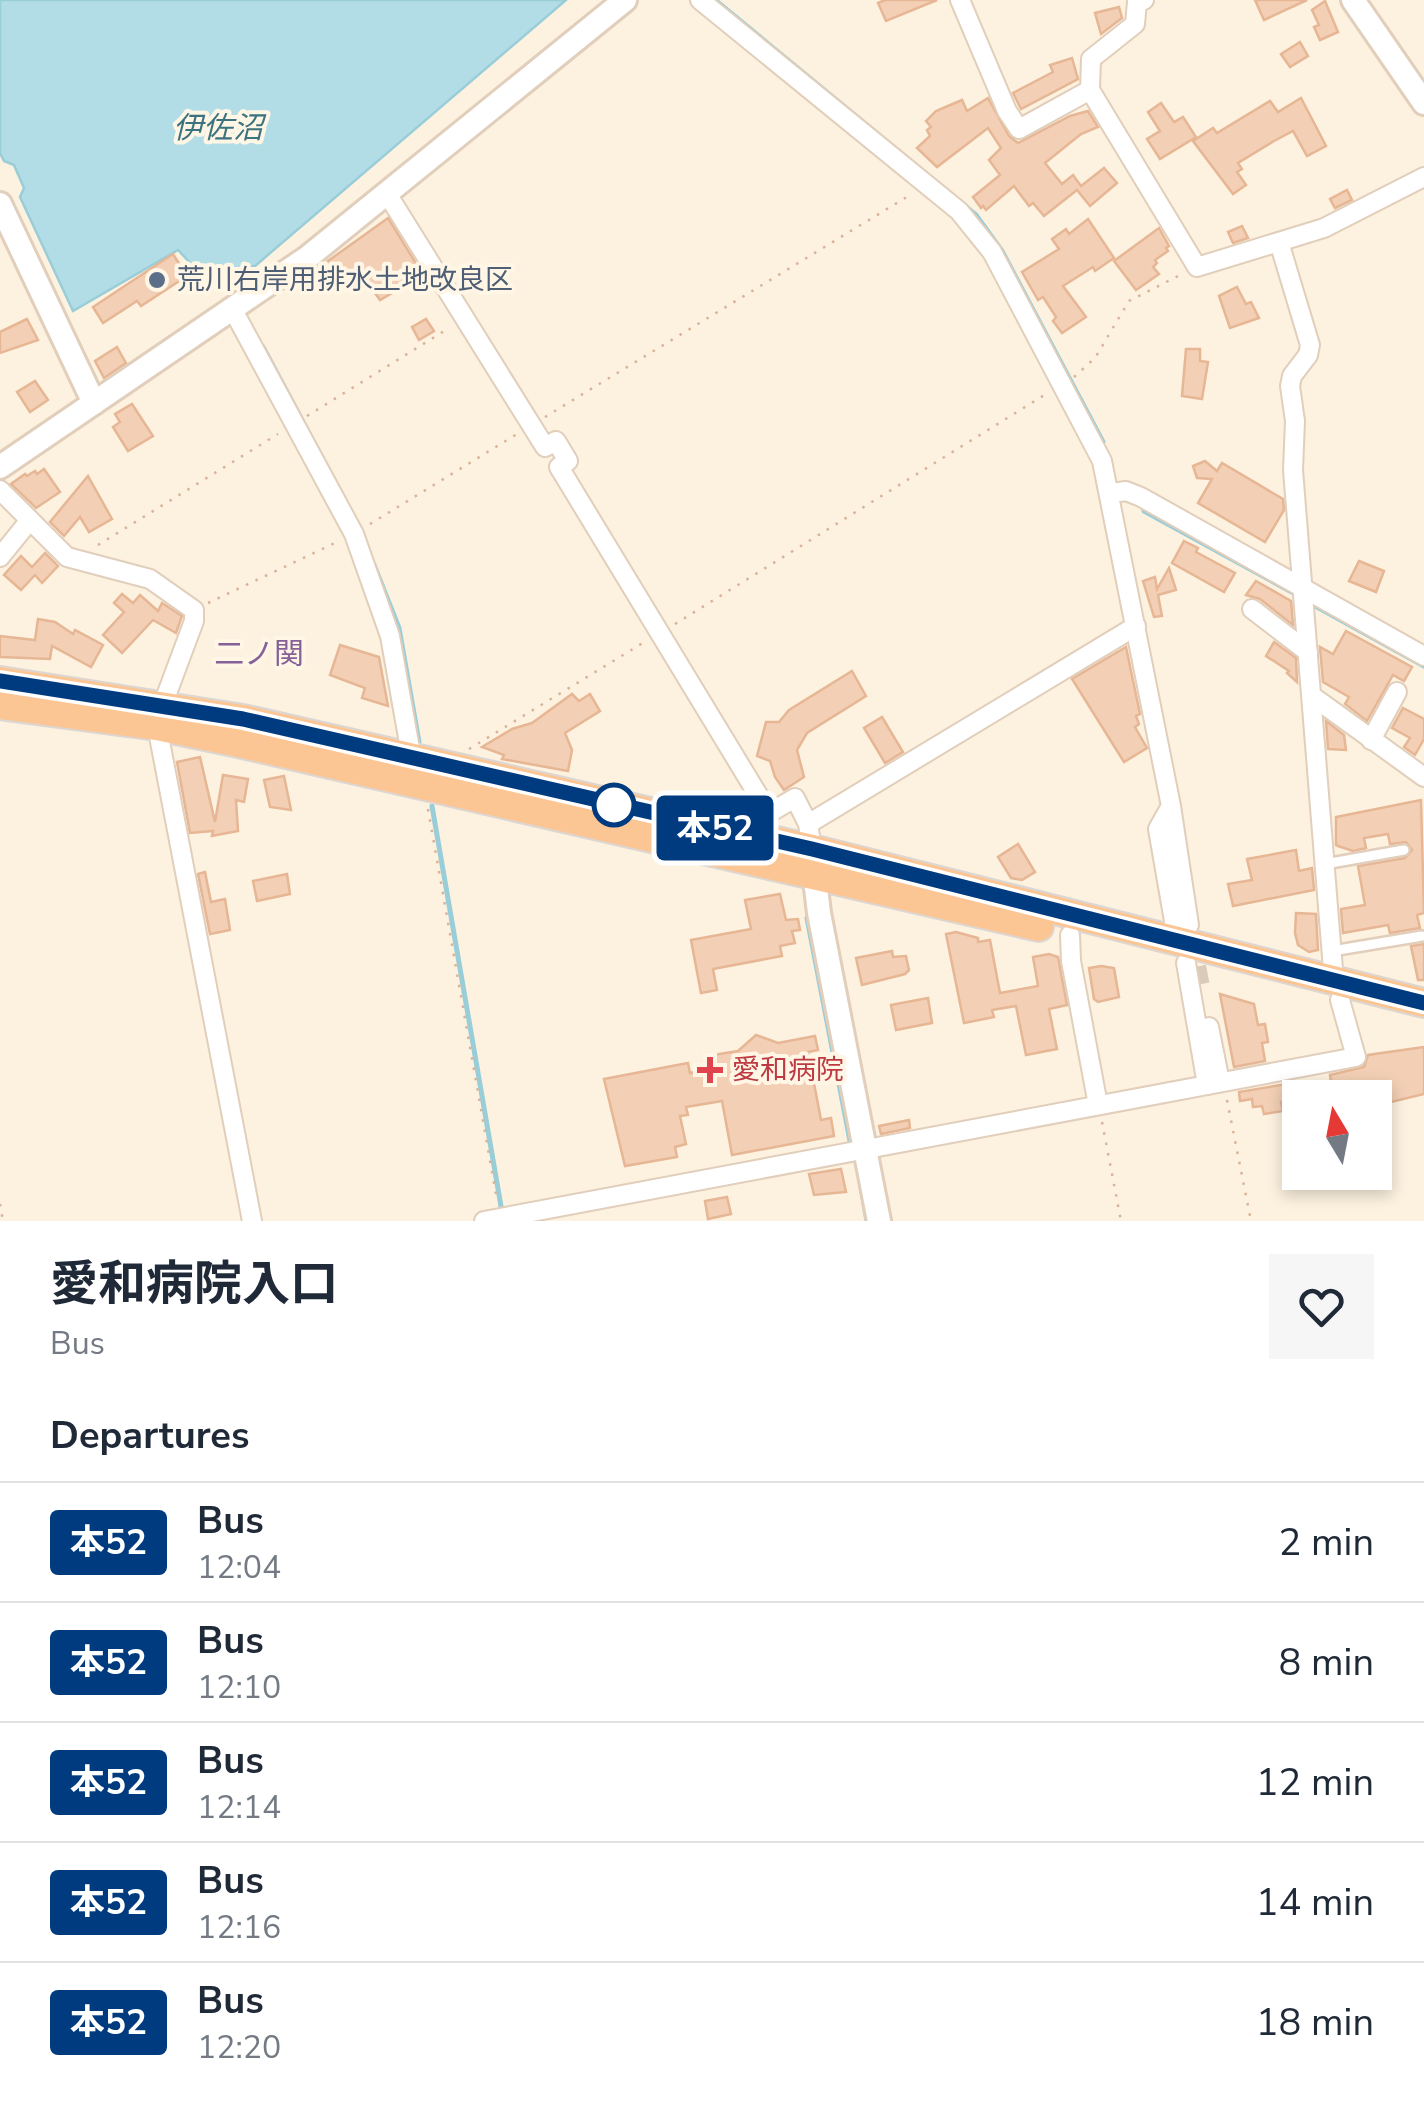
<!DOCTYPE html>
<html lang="en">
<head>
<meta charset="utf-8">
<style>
	:root { --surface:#fff; --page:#f6f6f7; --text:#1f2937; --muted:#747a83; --line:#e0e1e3 }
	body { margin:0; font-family:"Nunito Sans","Noto Sans JP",sans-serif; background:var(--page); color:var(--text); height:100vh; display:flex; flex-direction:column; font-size:38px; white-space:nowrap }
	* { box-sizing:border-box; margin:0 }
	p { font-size:32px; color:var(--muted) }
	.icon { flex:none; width:55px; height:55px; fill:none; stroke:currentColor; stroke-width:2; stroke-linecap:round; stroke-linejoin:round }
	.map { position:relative; height:1221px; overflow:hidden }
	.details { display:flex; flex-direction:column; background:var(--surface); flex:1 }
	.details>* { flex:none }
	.badge { padding:0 20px; border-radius:8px; font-size:35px; line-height:65px }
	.needle { width:65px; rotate:350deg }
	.controls { position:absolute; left:1282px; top:1080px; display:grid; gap:20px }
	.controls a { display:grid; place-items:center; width:110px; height:110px; border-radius:0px; background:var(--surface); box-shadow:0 5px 15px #0003; font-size:50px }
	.map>.badge { position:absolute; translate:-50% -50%; box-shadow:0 0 0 5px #fff }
	h2 { padding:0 50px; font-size:38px; line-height:90px }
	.round { display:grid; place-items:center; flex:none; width:105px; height:105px; border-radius:0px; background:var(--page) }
	.head { display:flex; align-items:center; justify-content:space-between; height:170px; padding:0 50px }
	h1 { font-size:48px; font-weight:700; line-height:75px }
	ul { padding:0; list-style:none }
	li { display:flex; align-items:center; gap:30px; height:120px; padding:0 50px; border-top:2px solid var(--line) }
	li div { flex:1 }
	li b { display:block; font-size:38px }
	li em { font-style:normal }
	li .badge { min-width:110px; font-weight:700; text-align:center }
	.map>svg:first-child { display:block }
	.water { fill:#b3dde6; stroke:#99cdd8; stroke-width:2.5 }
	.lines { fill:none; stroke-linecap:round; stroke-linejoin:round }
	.stream { stroke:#99cdd8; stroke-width:5 }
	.building { fill:#f3d0b5; stroke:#e6b695; stroke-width:2.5 }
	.minor-tunnel { stroke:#dacbb9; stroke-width:18; stroke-dasharray:18 9; stroke-linecap:butt }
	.service-casing { stroke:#e1cebb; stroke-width:14 }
	.minor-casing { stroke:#e1cebb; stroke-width:22 }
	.tertiary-casing { stroke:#e1cebb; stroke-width:28 }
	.trunk-casing { stroke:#ddd7d3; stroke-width:32 }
	.path { stroke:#d7b399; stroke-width:2.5; stroke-dasharray:2.5 8; stroke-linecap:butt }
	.service { stroke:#fff; stroke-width:9 }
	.minor { stroke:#fff; stroke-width:18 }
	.tertiary { stroke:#fff; stroke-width:22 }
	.trunk { stroke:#fcc594; stroke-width:28 }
	.line-casing { stroke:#fff; stroke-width:22 }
	.line { stroke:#003b80; stroke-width:15 }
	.service-dot { fill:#5c6f8a; stroke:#fff6e5; stroke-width:4 }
	.stop-dot { fill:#fff; stroke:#003b80; stroke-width:5 }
	.health-dot { fill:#e0444e; stroke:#fff6e5; stroke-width:4 }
	.labels { text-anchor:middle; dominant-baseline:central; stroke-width:8; stroke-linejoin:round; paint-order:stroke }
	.service-label { font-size:28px; fill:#4e5e75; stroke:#fff6e5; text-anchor:start }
	.health-label { font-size:28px; fill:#be3a42; stroke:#fff6e5; text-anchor:start }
	.water-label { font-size:30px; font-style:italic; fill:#3c7381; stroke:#fff6e5 }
	.neighbourhood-label { font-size:30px; fill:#866197; stroke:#fff6e5 }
</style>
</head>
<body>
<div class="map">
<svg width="1424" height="1221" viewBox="0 0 1424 1221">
	<rect width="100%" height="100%" fill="#fdf2df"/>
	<polygon class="water" points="0,0 566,0 255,266 226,271 195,268 178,250 73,311 20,197 24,188 14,165 4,161 0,153"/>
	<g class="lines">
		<g class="stream">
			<polyline points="715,0 976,215 1002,251 1103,442"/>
			<polyline points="263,347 359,527"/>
			<polyline points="1144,511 1299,596"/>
			<polyline points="374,565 399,628 419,742"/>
			<polyline points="1308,602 1424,666"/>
			<polyline points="432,806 502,1212"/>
			<polyline points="807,918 851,1146"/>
			<polyline points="861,1186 867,1221"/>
		</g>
	</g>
	<g class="building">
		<polygon points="885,0 937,0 886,21 878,3"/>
		<polygon points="1255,0 1307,0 1264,20"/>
		<polygon points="1325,1 1338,32 1320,40 1314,27 1319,25 1312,10"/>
		<polygon points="1119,7 1122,18 1101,34 1095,13"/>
		<polygon points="1300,42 1308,56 1290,67 1281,54"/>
		<polygon points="1072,58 1078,79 1021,109 1013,93 1053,72 1050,65"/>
		<polygon points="988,98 1009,136 1018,143 1070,116 1088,111 1098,127 1081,134 1045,163 1062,184 1073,175 1081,186 1104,168 1117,183 1090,206 1077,190 1044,216 1033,203 1029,206 1014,186 986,210 983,206 981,208 973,197 1000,175 989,160 1001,148 988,128 937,167 917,148 930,136 927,130 931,127 926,121 936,111 962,100 967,111"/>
		<polygon points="1301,98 1326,146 1307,156 1293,131 1274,141 1238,163 1242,169 1237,172 1246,185 1233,194 1193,141 1213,128 1217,133 1270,101 1278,112"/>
		<polygon points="1161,103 1174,122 1183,117 1196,137 1160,159 1147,139 1160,131 1148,112"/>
		<polygon points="1347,190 1352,200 1335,208 1330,199"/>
		<polygon points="388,218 428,283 423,286 418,278 380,300 360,272 337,289 323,271 331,265 328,261"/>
		<polygon points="1088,219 1114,258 1095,271 1093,267 1063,286 1086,317 1062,333 1053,321 1056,317 1043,297 1038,300 1022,272 1059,249 1052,239 1066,229 1069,234"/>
		<polygon points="1242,226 1248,238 1233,243 1228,232"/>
		<polygon points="1159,228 1169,246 1166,248 1168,251 1155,260 1157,263 1153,267 1159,274 1136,290 1114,261"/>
		<polygon points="173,254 187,276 141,306 137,301 103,323 93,307"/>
		<polygon points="1237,287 1246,304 1251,302 1259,318 1230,328 1219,296"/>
		<polygon points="27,319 38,340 0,353 0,332"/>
		<polygon points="426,319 434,331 419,340 412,327"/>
		<polygon points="117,347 126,363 104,378 95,361"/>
		<polygon points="1186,349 1200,349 1200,361 1208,362 1202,399 1182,396"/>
		<polygon points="35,381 48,400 30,412 17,392"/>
		<polygon points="132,404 153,436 128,451 113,427 120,422 115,414"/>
		<polygon points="1205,461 1217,471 1222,463 1283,499 1284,510 1265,542 1198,503 1212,479 1197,478 1193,466"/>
		<polygon points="44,469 60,492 36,508 11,484 25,474 27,476 35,471 37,474"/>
		<polygon points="88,476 112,519 89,532 80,517 64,536 50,522"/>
		<polygon points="1184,541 1198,548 1196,552 1235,573 1224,592 1172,563"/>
		<polygon points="45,553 58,566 42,583 35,575 21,590 4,575 21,556 32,567"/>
		<polygon points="1359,561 1384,571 1376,592 1349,581"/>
		<polygon points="1169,568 1176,590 1158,595 1162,616 1154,617 1143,581 1155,577 1157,589"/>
		<polygon points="1256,581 1291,601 1293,625 1260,599 1246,595"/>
		<polygon points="122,594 133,603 140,595 158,611 162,603 182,616 176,633 153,620 122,653 103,635 124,612 114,603"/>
		<polygon points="38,619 55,622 73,634 75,630 103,645 91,667 52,646 50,659 0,657 0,636 35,640"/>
		<polygon points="1346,631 1412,667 1404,681 1393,675 1367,721 1345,704 1349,697 1323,682 1320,647 1333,654"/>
		<polygon points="1274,642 1296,658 1297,682 1287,673 1289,671 1266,656"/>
		<polygon points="340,645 379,657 388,706 362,698 365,688 330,675"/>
		<polygon points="1126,647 1140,714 1136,716 1139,724 1135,727 1147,748 1124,762 1072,679"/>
		<polygon points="852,671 866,696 807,733 797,750 804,777 784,790 775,777 770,761 757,756 766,722 779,722 789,710"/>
		<polygon points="572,694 579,701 590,694 600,711 565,733 572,750 568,771 502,759 504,755 482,747 512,729 532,723"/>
		<polygon points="1403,708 1424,719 1424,739 1415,755 1404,747 1410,738 1392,728"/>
		<polygon points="882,717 903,752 885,763 864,728"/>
		<polygon points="1326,721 1344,735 1346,750 1328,749"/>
		<polygon points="200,757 215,822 223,775 248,779 244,802 236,800 238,831 212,836 213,831 190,833 177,762"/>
		<polygon points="284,776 291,810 270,807 264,780"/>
		<polygon points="1421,800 1424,913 1417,915 1420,928 1390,933 1388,925 1343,933 1341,909 1365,905 1358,866 1405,858 1412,850 1406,842 1390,844 1388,834 1364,838 1366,848 1353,851 1338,846 1336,845 1336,817"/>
		<polygon points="1018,844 1035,872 1022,880 1011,878 998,857"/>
		<polygon points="1296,850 1299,871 1312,868 1314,890 1233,906 1228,884 1252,880 1247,859"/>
		<polygon points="205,872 211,902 225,899 230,930 210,934 198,874"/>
		<polygon points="287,874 290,894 257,901 253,881"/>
		<polygon points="780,894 786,920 798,919 800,930 792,931 795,943 780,946 782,956 713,969 717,990 701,993 691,940 751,929 745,900"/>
		<polygon points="1296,913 1316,914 1318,950 1309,952 1298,945 1295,933"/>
		<polygon points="956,932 978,938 978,942 990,940 1000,993 1038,986 1033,957 1049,954 1058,957 1067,1005 1049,1009 1057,1049 1026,1055 1016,1006 992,1010 994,1017 964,1023 946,934"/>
		<polygon points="1424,944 1424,980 1418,980 1411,946"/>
		<polygon points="892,951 893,957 906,956 909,970 905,974 862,985 856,958"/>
		<polygon points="1101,966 1114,968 1119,997 1098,1002 1094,999 1089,968"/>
		<polygon points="1220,994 1254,1004 1258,1025 1265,1024 1268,1042 1262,1043 1265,1061 1234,1067"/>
		<polygon points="928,998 932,1023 896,1030 891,1005"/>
		<polygon points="756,1035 778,1043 815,1036 818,1050 808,1052 821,1120 831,1118 834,1136 732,1155 722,1101 686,1107 688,1115 680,1116 686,1144 675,1147 677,1157 625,1166 604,1079 688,1063 690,1073 715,1068 713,1055 738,1051"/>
		<polygon points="1424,1047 1424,1094 1375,1106 1375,1098 1333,1098 1330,1075 1364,1067 1368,1055"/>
		<polygon points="1287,1084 1291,1100 1281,1102 1283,1111 1264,1114 1262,1106 1253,1107 1252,1099 1240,1101 1239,1092"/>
		<polygon points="909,1120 910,1128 881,1134 879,1126"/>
		<polygon points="841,1169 846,1192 814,1195 809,1174"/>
		<polygon points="727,1197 731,1214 708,1219 705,1201"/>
	</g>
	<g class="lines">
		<polyline class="minor-tunnel" points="1192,940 1201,987"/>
		<defs>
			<g id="service">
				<polyline points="1325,864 1404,850"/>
				<polyline points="1332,951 1422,936"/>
			</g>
			<g id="minor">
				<polyline points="700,0 959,211 992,252 1102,461 1171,806 1158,829 1178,944"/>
				<polyline points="960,0 1007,111 1019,129 1090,90"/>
				<polyline points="1144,0 1137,2 1135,24 1091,59 1090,90 1197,267 1324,228 1424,177"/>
				<polyline points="386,192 545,447 556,441 568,461 559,467 769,813 795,798 808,824 812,849"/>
				<polyline points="1279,242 1310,345 1308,355 1292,376 1290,386 1295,421 1293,470 1334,982"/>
				<polyline points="233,310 354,534 390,636 412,760"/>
				<polyline points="0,490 67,557 150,579 194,610 194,621 163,704"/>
				<polyline points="1111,493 1126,491 1141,497 1424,656"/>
				<polyline points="0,557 30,520"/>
				<polyline points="1252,609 1308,652"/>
				<polyline points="1312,696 1424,777"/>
				<polyline points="157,726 252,1221"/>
				<polyline points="1371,740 1397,692"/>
				<polyline points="1171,806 1189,925"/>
				<polyline points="808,824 1136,626"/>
				<polyline points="1070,935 1071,961 1098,1105"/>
				<polyline points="1186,963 1207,1085"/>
				<polyline points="1209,1027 1220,1082"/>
				<polyline points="484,1221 1356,1057 1340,1000"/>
			</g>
			<g id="tertiary">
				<polyline points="1353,0 1424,103"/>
				<polyline points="0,204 94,403"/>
				<polyline points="0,467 308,257 625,0"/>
				<polyline points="813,863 819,913 879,1221"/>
			</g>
			<g id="trunk">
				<polyline points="0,681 243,719 812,849 1424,1003"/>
				<polyline points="0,705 157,726 234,742 1039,927"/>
			</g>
		</defs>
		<use href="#service" class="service-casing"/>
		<use href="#minor" class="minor-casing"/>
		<use href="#tertiary" class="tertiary-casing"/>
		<use href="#trunk" class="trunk-casing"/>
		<g class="path">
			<polyline points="1074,377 1095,358 1129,301 1180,275"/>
			<polyline points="307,416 449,328"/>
			<polyline points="545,417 910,195"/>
			<polyline points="370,524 517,434"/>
			<polyline points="98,545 278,434"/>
			<polyline points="208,603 337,542"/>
			<polyline points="675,624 1046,394"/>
			<polyline points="469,749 646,641"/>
			<polyline points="428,809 497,1200"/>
			<polyline points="1227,1100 1251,1221"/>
			<polyline points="1102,1122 1121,1221"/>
			<polyline points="0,1204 3,1221"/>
		</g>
		<use href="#service" class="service"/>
		<use href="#minor" class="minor"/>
		<use href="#tertiary" class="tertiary"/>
		<use href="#trunk" class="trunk"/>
	</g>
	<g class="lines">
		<defs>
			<polyline id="line" points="0,681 243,719 812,849 1424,1003"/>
		</defs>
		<use href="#line" class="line-casing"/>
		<use href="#line" class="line"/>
	</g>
	<circle class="service-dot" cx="157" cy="280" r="10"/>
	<circle class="stop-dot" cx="614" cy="805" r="20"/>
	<path class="health-dot" d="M705 1055h10v10h10v10h-10v10h-10v-10h-10v-10h10z"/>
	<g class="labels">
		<g class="service-label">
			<text x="177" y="280">荒川右岸用排水土地改良区</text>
		</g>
		<g class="health-label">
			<text x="732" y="1070">愛和病院</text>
		</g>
		<g class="water-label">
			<text x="218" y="128">伊佐沼</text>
		</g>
		<g class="neighbourhood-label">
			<text x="259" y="654">二ノ関</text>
		</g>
	</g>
</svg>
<div class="controls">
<a><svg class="needle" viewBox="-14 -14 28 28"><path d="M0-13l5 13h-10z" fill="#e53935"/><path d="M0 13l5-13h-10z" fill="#747a83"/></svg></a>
</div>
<b class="badge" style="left:715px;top:828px;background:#003b80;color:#fff">本52</b>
</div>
<section class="details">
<div class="head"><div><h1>愛和病院入口</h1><p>Bus</p></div><a class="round"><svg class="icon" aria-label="heart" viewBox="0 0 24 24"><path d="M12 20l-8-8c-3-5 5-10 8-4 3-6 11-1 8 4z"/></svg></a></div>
<h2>Departures</h2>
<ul>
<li><span class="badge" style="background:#003b80;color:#fff">本52</span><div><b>Bus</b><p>12:04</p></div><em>2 min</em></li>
<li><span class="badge" style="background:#003b80;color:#fff">本52</span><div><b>Bus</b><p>12:10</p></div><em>8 min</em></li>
<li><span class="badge" style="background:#003b80;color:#fff">本52</span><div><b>Bus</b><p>12:14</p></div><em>12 min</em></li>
<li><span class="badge" style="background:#003b80;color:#fff">本52</span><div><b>Bus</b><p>12:16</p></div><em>14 min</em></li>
<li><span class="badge" style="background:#003b80;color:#fff">本52</span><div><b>Bus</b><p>12:20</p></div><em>18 min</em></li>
</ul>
</section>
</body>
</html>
